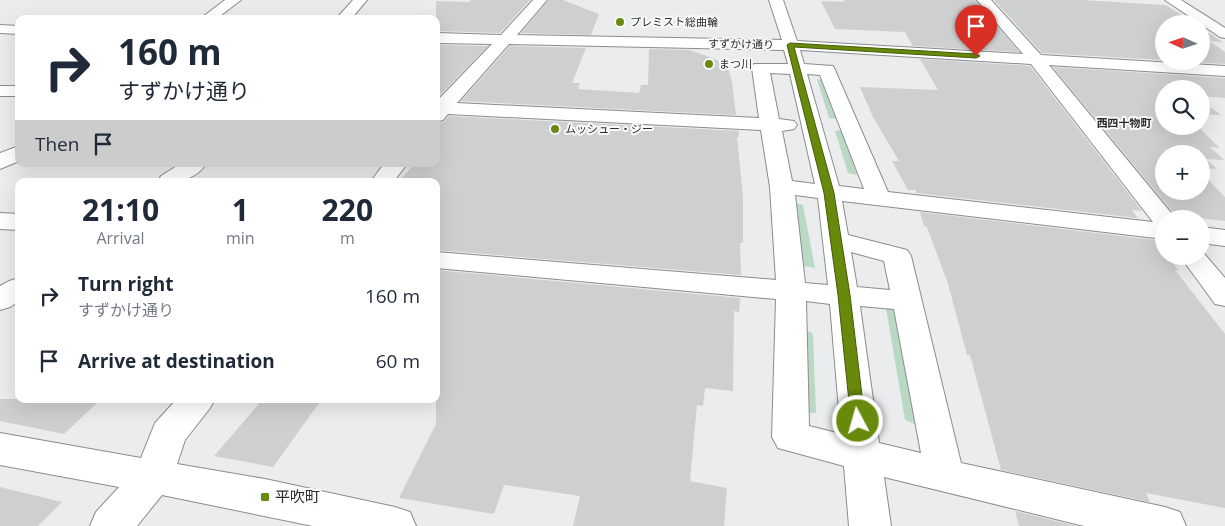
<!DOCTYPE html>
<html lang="en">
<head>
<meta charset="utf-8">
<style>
	:root { --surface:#fff; --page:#f6f6f7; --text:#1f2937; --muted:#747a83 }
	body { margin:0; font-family:"Open Sans","Noto Sans JP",sans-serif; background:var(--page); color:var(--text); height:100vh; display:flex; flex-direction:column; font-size:19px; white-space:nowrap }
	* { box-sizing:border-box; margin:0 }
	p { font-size:16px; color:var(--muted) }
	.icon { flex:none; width:28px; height:28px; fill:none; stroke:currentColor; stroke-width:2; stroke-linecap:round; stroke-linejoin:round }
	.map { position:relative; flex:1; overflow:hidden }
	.sheet { position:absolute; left:15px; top:178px; width:425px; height:225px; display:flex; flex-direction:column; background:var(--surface); border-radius:10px; box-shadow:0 5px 20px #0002 }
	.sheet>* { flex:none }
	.guide { position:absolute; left:15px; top:15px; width:425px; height:152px; border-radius:10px; box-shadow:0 5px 20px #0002; background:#fff; color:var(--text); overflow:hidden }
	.needle { width:32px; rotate:273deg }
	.fabs { position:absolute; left:1155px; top:15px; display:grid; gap:10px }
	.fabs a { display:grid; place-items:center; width:55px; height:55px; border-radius:50%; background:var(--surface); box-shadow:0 5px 20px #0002; font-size:25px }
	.pin { position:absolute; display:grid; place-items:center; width:42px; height:42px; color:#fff; margin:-51px -21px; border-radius:50% 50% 50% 0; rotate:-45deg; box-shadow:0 0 5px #0007 }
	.pin .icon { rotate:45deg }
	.me { position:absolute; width:55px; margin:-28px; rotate:354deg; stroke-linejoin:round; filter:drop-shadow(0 0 4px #0008) }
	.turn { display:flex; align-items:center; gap:18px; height:105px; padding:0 20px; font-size:22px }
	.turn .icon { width:65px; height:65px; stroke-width:2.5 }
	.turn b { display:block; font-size:35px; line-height:42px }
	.then { display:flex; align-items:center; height:48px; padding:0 20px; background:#0003; gap:10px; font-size:19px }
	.eta { display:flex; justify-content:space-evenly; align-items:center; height:85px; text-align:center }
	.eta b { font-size:30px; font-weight:700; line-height:35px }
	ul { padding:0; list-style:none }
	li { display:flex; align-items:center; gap:15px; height:65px; padding:0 20px }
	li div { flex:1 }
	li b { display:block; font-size:19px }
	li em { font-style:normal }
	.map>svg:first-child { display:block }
	.green { fill:#bad9c5 }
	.building { fill:#cecfd1 }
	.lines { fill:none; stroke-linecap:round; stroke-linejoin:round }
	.minor-casing { stroke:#8a8c8d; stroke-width:2 }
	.minor { fill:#fff; fill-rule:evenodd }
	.route { fill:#688a0c; stroke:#445a08 }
	.poi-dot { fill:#688a0c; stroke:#f8f9fb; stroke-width:2 }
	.labels { text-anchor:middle; stroke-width:4; stroke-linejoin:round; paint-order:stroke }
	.far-poi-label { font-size:11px; fill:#2b2c2d; stroke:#f8f9fb; text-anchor:start }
	.far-street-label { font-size:11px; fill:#2b2c2d; stroke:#f8f9fb }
	.far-neighbourhood-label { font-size:11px; font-weight:bold; fill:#2b2c2d; stroke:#f8f9fb }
	.near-poi-label { font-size:15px; fill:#2b2c2d; stroke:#f8f9fb; text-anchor:start }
</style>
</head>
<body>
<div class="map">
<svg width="1225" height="526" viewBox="0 0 1225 526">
	<rect width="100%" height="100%" fill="#eaecee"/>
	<path class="green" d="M817,79L824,80L837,119L829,118Z
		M841,130L843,131L857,175L848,173L835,131Z
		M795,203L803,205L815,268L804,266L793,204Z
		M896,307L917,425L905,420L886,308Z
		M802,331L811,332L813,335L816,413H804Z"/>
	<path class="building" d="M470,0H530L500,33L436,31V1L470,2Z
		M549,0H563L599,14L591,35L521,33Z
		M844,0H975L1019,52L913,46L905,32L835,29L821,1L845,2Z
		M994,0H1081L1166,5L1195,24H1164V60L1042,53Z
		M1201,28L1223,42L1209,41L1225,52V64L1177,61H1201Z
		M436,45L488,46L436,99Z
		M510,46L586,48L572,83H580L578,89L639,93L641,85H648L649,49L691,50L727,64L732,82L736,115L461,101Z
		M920,59L1030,66L1142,211L1132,210L1138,218L916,193V190H908L892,161H899L873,117L860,87L938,90Z
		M1053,67L1225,78V98L1201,96V89H1164V126H1197L1220,148L1210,147L1224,160L1206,159L1217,169L1201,168V154H1164V191H1201V172L1225,197V221L1175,215Z
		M1201,100L1221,115L1201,114Z
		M449,116L739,131V137H737L743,197V243H740L741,275L436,250V181L402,178L414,164H436V124L444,122Z
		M920,212L1155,240L1164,251V256H1168L1179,271L1175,270L1225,334V508L1146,493L1150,502L1001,470L970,355H967L948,284L927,227L924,226Z
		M436,270L740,298L739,312L734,311L733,391L705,388L703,406L697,405L690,481L727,488L724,526H573L580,496L504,485L494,514L399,498L436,424Z
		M0,399H101L64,434L0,421Z
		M263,399H322L273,467L214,456Z
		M0,487L62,502L38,526H0Z
		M1015,511L1076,526H1019Z"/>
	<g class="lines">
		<g class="minor-casing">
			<path id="minor" d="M225,0H241L216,19H200Z
				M353,0H367L351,19H336Z
				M533,0H547L517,35L782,40L769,0H783L797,41L1023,54L977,0H991L1041,55L1225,66V76L1049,65L1176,219H1164V239L842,201L848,235L907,250L911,256L961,463L1165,507L1180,512L1186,526H1084L884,477L891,526H849L844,466L778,448L772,437L776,299L436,268V252L776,280L770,187L761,130L448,114L443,120L436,122V102L492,44L436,43V33L501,35ZM509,44L784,50L788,64H754L752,68L759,118L457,103ZM800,50L1031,64L1153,222L888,192L835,70L833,66L804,64ZM770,73L790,74L815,184L792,181L782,131L794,129L797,125L794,121L779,119ZM807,74L820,75L864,189L839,186ZM795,195L818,198L828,285L805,283ZM851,252L884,261L890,290L857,287ZM806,301L830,304L841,434L809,426ZM860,306L894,309L921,453L879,443Z
				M1165,0H1181L1225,28V38L1220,37Z
				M0,25L19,26V34L0,33Z
				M0,86H19V96H0Z
				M19,146V161L0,169V153Z
				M180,164H206C194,182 177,181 158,181L161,176Z
				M384,164H407L394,181H371Z
				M0,213L19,214V230L0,229Z
				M1201,227L1225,230V246L1201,243Z
				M1201,250L1225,278V306L1215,304L1180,256H1201Z
				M19,278V301L10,307L0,310V286L9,281Z
				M177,399H215L210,408L185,440L177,464L265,479L395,507L410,512L416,526H313L162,495L137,526H90L96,512L119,487L0,465V433L141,458L155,423Z"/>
		</g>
		<use href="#minor" class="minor"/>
	</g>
	<path class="route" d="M790,43L976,54L980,56L976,58L794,47L834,193L850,295L865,421L863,425L858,427L853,425L851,421L838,295L824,193L787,45Z"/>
	<g class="poi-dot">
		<circle cx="620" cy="22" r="5"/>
		<circle cx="709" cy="64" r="5"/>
		<circle cx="555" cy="129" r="5"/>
		<rect x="260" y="492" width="10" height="10" rx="2.5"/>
	</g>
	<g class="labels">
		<g class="far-poi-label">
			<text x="630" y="26">プレミスト総曲輪</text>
			<text x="719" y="68">まつ川</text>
			<text x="565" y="133">ムッシュー・ジー</text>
		</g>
		<g class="far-street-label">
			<text transform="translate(741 44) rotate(1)" y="4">すずかけ通り</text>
		</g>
		<g class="far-neighbourhood-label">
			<text x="1124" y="127">西四十物町</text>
		</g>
		<g class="near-poi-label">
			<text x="275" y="502">平吹町</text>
		</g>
	</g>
</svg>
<div class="fabs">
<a><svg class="needle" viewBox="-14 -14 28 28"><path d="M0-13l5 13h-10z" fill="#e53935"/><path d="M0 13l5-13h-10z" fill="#747a83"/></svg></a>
<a><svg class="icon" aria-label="search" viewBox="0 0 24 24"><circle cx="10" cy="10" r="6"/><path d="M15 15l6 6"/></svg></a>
<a>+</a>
<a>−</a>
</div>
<div class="pin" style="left:976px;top:56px;background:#d93025"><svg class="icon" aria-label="arrive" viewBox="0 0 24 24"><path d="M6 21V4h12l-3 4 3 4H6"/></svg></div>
<svg class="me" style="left:858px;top:421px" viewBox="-20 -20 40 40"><circle r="17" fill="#688a0c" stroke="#fff" stroke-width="3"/><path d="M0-11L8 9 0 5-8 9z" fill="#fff"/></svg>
<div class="guide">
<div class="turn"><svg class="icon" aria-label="right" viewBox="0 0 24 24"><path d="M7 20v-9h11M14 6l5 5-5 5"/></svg><div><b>160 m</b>すずかけ通り</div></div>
<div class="then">Then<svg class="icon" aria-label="arrive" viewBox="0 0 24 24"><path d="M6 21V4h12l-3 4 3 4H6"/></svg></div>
</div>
<section class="sheet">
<div class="eta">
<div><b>21:10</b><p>Arrival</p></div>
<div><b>1</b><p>min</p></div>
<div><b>220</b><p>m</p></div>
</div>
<ul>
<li><svg class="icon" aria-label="right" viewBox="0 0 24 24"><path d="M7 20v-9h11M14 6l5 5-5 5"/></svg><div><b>Turn right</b><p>すずかけ通り</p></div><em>160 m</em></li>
<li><svg class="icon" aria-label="arrive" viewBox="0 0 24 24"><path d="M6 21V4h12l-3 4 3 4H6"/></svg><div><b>Arrive at destination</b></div><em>60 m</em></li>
</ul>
</section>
</div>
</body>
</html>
